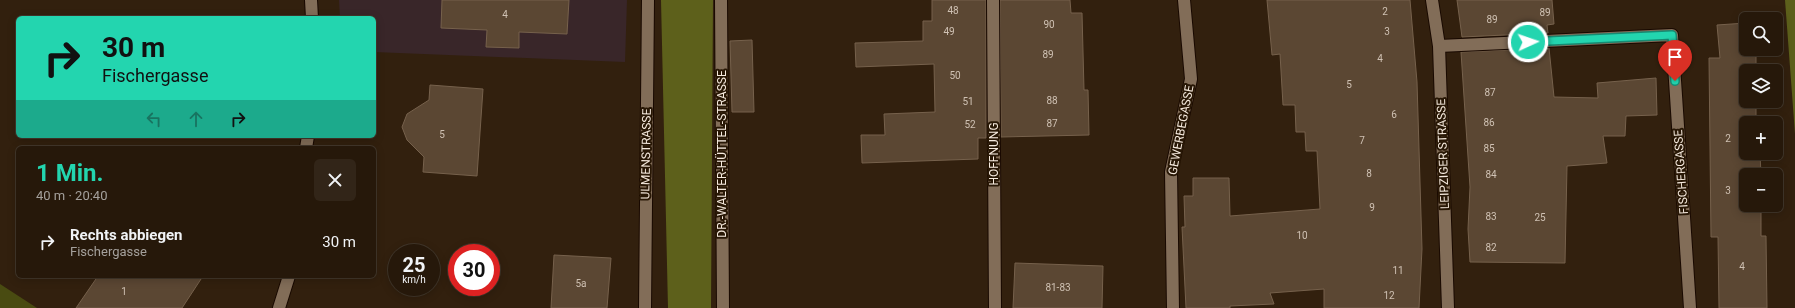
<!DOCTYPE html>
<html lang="de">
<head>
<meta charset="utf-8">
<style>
	:root { --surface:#26180a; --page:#322518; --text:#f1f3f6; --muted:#a4a09c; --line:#42372b; --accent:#23d5af }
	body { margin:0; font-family:Roboto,sans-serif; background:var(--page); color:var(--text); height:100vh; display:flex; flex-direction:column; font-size:15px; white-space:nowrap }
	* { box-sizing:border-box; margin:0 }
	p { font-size:13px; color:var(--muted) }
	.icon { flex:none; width:22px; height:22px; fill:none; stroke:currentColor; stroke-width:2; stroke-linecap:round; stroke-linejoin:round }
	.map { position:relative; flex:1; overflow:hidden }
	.panel { position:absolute; left:16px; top:146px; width:360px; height:132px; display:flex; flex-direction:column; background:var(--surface); border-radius:6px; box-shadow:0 2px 10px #0003,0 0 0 1px var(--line) }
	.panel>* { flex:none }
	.banner { position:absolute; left:16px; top:16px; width:360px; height:122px; border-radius:6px; box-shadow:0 2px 10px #0003,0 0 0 1px var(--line); background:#23d5af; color:#111; overflow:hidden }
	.controls { position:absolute; left:1739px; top:12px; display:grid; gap:8px }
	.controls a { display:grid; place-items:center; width:44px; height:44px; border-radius:6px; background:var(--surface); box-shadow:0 2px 10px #0003,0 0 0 1px var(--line); font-size:20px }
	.speed { position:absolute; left:388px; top:244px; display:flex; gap:8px; font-size:20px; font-weight:700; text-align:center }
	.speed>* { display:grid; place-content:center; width:52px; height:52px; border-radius:50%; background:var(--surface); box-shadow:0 2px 10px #0003,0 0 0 1px var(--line); line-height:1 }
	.speed small { font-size:10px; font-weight:400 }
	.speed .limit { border:6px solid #d22; background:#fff; color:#111 }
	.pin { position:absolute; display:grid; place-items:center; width:34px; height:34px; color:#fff; margin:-41px -17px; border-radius:50% 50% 50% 0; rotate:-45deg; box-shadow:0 0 4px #0007 }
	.pin .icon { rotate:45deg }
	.me { position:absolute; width:44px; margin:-22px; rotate:87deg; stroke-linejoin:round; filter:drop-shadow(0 0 3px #0008) }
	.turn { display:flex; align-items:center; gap:14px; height:84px; padding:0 20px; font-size:18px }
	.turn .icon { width:52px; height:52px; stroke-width:2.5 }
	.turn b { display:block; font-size:28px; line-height:34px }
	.lanes { display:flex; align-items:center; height:38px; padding:0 20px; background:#0003; justify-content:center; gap:20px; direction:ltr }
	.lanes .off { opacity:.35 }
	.round { display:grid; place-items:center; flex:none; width:42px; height:42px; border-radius:6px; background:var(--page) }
	.headline { display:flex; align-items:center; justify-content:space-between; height:68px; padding:0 20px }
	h1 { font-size:24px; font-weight:700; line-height:30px; color:var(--accent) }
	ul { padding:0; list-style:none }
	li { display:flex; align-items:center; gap:12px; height:56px; padding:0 20px }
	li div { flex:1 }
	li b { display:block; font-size:15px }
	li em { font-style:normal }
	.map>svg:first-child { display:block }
	.education { fill:#392629 }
	.green { fill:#494b11 }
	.forest { fill:#5d601b }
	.building { fill:#5b4733; stroke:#76614c }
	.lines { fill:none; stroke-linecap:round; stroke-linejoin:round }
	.street-casing { stroke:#190900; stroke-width:14 }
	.street { stroke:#826d58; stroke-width:12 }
	.route-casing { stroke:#178a72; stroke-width:10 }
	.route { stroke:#23d5af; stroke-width:7 }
	.labels { text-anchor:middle; stroke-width:4; stroke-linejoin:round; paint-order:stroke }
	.number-label { font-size:10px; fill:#cfc1b3 }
	.street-label { font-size:12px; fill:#f6eade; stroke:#281705 }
</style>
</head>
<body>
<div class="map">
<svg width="1795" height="308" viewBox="0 0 1795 308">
	<rect width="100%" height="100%" fill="#32200e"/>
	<path class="education" d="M339,0H627L625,62L374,52V18H340Z"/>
	<path class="green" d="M0,284L37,308H0Z"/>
	<path class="forest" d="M661,0H713L711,308H668Z
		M1785,0H1795V134Z"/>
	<path class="building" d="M442,0H569L567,34L519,32V48L486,47L487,30L441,28Z
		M932,0H986V138H978V159L862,163L861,135H885L884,114L935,112L934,64L856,67L855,43L923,41V21H932Z
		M1000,0H1070L1071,13H1082L1084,90H1088L1089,135L1001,137Z
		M1267,0H1410L1417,82L1422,249L1419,308H1324V289L1270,293L1274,304L1230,306V308H1186L1182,227H1185L1184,196H1193V178H1229L1230,216L1320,209L1317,151H1306L1305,132H1296L1295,105H1283L1280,54L1272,55Z
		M1457,0H1552L1554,24L1547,25L1548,33L1462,37Z
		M1746,23V49H1756V71H1746V101H1756V123H1746V153H1760L1761,175H1746V205H1761V236H1766L1767,308H1719L1718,237H1711L1709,58H1720L1717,25Z
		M752,40L754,112H732L730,41Z
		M1549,48L1554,97L1598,98L1597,83L1656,78L1657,115L1626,116L1625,136H1603L1607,163L1567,166L1565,263L1470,262L1468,229L1470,187L1461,52Z
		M430,85L483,89L477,176L423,172L424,157L407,140L402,127L407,114L429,100Z
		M554,255L611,258L607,308H551Z
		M1015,263L1103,266L1102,308H1013Z
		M98,276H203L182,308H76Z"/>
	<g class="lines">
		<g class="street-casing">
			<path id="street" d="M311,0L312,18
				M721,0L723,308
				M993,0L995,308
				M1432,0L1439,46L1448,308
				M1439,46L1672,35L1690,308
				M306,148L308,136
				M279,308L289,276
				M645,308L648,0
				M1173,308L1171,172L1191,79L1184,0"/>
		</g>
		<use href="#street" class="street"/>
	</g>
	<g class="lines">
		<g class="route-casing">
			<path id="route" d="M1528,42L1672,35L1675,81"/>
		</g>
		<use href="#route" class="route"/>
	</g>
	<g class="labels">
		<g class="number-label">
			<text x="953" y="14">48</text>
			<text x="1385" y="15">2</text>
			<text x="1545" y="16">89</text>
			<text x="505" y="18">4</text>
			<text x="1492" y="23">89</text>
			<text x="1049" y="28">90</text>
			<text x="949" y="35">49</text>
			<text x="1387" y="35">3</text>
			<text x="1048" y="58">89</text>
			<text x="1380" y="62">4</text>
			<text x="955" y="79">50</text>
			<text x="1349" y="88">5</text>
			<text x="1490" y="96">87</text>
			<text x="1052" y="104">88</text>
			<text x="968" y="105">51</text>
			<text x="1394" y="118">6</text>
			<text x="1489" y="126">86</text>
			<text x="1052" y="127">87</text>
			<text x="970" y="128">52</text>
			<text x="442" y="138">5</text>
			<text x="1728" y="142">2</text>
			<text x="1362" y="144">7</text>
			<text x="1489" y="152">85</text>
			<text x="1369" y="177">8</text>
			<text x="1491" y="178">84</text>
			<text x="1728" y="194">3</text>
			<text x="1372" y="211">9</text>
			<text x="1491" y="220">83</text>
			<text x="1540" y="221">25</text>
			<text x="1302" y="239">10</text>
			<text x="1491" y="251">82</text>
			<text x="1742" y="270">4</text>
			<text x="1398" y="274">11</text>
			<text x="581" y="287">5a</text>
			<text x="1058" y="291">81-83</text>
			<text x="124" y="295">1</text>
			<text x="1389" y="299">12</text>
		</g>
		<g class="street-label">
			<text transform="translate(1181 130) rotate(-79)" y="4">GEWERBEGASSE</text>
			<text transform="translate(646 154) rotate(-89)" y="4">ULMENSTRASSE</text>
			<text transform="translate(722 154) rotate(-90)" y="4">DR.-WALTER-HÜTTEL-STRASSE</text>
			<text transform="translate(994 154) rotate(-90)" y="4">HOFFNUNG</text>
			<text transform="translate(1443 154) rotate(-92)" y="4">LEIPZIGER STRASSE</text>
			<text transform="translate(1681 172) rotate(-94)" y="4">FISCHERGASSE</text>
		</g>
	</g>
</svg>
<div class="controls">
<a><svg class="icon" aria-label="search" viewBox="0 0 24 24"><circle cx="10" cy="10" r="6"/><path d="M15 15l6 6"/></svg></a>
<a><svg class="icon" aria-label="layers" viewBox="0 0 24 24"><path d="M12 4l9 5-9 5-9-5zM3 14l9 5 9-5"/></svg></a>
<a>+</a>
<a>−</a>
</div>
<div class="speed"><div>25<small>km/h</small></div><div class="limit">30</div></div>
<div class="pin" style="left:1675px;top:81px;background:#d93025"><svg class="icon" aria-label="arrive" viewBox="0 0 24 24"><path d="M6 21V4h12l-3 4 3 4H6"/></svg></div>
<svg class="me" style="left:1528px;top:42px" viewBox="-20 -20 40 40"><circle r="17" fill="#23d5af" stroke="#fff" stroke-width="3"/><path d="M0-11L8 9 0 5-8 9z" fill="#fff"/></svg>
<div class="banner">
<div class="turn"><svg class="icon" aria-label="right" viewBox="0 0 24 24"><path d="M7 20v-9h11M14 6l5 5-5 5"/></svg><div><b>30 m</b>Fischergasse</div></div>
<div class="lanes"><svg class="icon off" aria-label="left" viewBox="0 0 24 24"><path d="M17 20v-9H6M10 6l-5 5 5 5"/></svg><svg class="icon off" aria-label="ahead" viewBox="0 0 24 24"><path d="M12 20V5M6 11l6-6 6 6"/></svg><svg class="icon" aria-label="right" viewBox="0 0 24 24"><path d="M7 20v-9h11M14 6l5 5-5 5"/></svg></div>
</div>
<section class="panel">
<div class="headline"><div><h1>1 Min.</h1><p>40 m · 20:40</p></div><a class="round"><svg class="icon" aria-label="close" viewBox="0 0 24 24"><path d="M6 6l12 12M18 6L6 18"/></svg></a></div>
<ul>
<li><svg class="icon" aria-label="right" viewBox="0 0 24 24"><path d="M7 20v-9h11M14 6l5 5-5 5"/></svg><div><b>Rechts abbiegen</b><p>Fischergasse</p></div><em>30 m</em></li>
</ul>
</section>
</div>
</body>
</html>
